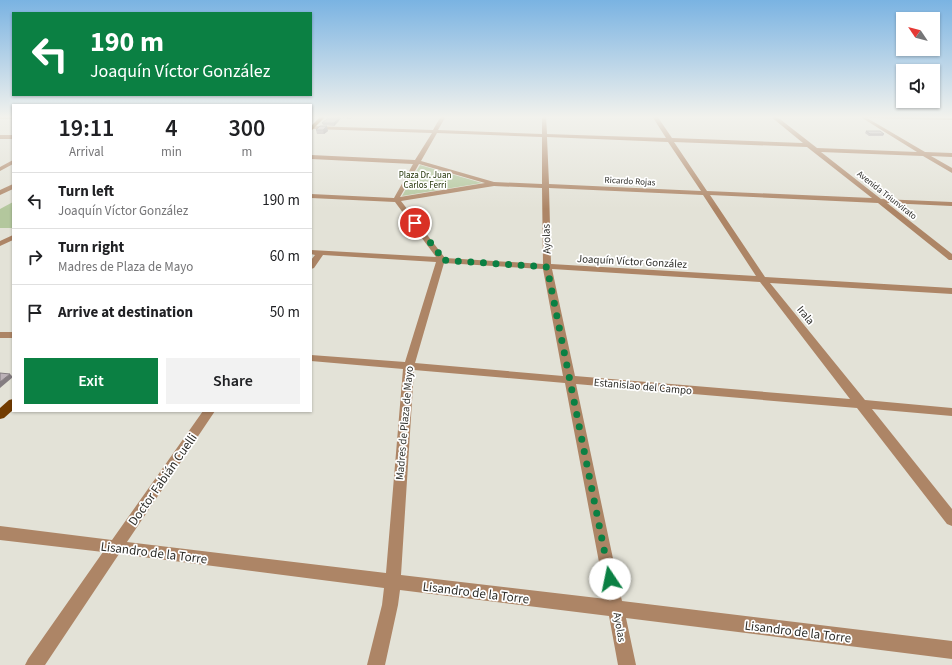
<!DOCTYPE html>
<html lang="en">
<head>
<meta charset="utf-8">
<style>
	:root { --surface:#fff; --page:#f2f2f2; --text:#202124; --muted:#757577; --line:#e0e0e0; --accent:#0b8043 }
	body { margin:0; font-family:"Source Sans 3",sans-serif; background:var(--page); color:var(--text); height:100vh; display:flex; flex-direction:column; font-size:15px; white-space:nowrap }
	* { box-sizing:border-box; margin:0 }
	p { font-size:13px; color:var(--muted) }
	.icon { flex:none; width:22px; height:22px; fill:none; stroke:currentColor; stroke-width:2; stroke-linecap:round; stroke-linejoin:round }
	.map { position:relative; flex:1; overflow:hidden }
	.side { position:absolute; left:12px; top:104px; width:300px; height:308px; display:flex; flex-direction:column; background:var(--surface); border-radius:0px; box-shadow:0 1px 3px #0004 }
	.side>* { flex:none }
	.guide { position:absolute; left:12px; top:12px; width:300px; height:84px; border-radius:0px; box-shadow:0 1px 3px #0004; background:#0b8043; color:#fff; overflow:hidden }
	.needle { width:26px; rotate:305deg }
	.buttons { position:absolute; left:896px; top:12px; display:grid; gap:8px }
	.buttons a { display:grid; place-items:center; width:44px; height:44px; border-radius:0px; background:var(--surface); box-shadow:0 1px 3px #0004; font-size:20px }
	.pin { position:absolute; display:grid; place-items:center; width:34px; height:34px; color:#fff; margin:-17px; border:2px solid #fff; border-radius:50%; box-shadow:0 1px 4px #0007 }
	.me { position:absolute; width:44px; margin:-22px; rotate:349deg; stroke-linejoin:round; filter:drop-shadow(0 0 3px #0008) }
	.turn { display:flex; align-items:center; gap:14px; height:84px; padding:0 12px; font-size:18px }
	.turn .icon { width:52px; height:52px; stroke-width:2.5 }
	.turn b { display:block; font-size:28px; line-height:34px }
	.eta { display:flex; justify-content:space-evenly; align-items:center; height:68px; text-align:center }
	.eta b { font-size:24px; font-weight:600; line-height:28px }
	.action { display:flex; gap:8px; margin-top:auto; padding:8px 12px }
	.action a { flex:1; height:46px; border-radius:0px; background:var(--accent); color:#fff; font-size:16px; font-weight:600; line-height:46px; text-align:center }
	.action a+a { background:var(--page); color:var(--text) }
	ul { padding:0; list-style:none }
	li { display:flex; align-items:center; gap:12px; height:56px; padding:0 12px; border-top:1px solid var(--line) }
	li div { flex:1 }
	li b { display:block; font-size:15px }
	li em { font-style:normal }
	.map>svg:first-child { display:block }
	.green { fill:#b3c79d }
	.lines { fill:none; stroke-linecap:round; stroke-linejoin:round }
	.minor { fill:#ad8566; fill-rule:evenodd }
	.major { fill:#723b00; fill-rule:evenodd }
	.wall { fill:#a2999e }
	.shaded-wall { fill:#847d81 }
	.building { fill:#bcb2b8; stroke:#847d81 }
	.route { stroke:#0b8043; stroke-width:7; stroke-dasharray:0 12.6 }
	.labels { text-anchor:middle; stroke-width:3.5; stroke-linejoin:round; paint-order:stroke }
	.far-park-label { font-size:9px; fill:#223306; stroke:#fff }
	.far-street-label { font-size:9px; fill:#2e2e2a; stroke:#fff }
	.street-label { font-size:11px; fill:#2e2e2a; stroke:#fff }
	.near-street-label { font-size:13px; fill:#2e2e2a; stroke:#fff }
</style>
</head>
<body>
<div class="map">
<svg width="952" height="665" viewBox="0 0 952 665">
	<rect width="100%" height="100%" fill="#e3e2d7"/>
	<path class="green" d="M420,165L482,183L402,196Z
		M13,202V228H0V209Z"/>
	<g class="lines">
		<path class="minor" d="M441,116H446L438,130L542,134V116H546L547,134L666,138L652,116H657L672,138L803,143L770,116H776L817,148L917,152L859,116L952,118V120L867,118L925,152L952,153V157L931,156L952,168V173L923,156L821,152L881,199L952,202V206L887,203L952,254V260H949L878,203L710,195L765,277L952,288V294L770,283L865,400L952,408V416L872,409L952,509V526L947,524L857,408L576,384L622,601L952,641V659L626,618L636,665H618L609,616L400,590L398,605L385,665H367L382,605L384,588L119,554L45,665H25L28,659L103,552L0,540V526L112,540L203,411H215L127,542L386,573L403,369L311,361V355L405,362L436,262L323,255L314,268L311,269V260L315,255L311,254V250L436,257L395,202L311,198V194L394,198L413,164L311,159V155L415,160L432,133L313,129L311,126L433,130ZM437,133L542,137V184L494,182L421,161ZM547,137L668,142L701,191L549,184ZM674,142L807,147L872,198L707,191ZM419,164L485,183L400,197ZM494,186L542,188L543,264L445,258L401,201ZM549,188L703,195L756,276L551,264ZM444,263L543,269L563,376L415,363ZM552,269L760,282L850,399L575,376ZM414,370L565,383L606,599L401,575Z
			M0,117H13V119H0Z
			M0,135H13V139H0Z
			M13,160V164L0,171V167Z
			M13,184V189L0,195V190Z
			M13,235V240L0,246V241Z
			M0,332H13V338H0Z"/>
		<path class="major" d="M321,116H326L311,131V126Z
			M13,399V410L4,418L0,419V408L9,400Z"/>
	</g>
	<path class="wall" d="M327,116H353L351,119L341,118L334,126L323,125L322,123L327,119L326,117Z
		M320,126L328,131L324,134H317L316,130Z
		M866,131L884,134L883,136H869L865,133Z"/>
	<path class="shaded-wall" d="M338,116H341V118L338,122L337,117Z
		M338,119V122L334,126V123Z
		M327,126L328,131L324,134L323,130Z
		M10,374L13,377L0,388V382Z"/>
	<path class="building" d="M327,116H338L337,117H326Z
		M327,119H338L334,123H322Z
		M320,126H327L323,130H316Z
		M866,131H880L884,134H870Z
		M0,373L10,374L0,382Z"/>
	<linearGradient id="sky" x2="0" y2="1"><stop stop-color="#7ab3e2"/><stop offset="0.56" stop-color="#f2f2ed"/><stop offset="1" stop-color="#f2f2ed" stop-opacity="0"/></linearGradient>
	<rect width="952" height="209" fill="url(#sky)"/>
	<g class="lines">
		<path class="route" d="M415,223L440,255L441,260L547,267L610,579"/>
	</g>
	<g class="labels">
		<g class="far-park-label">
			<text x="425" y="178">Plaza Dr. Juan<tspan x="425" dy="10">Carlos Ferri</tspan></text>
		</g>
		<g class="far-street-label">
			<text transform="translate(630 181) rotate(3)" y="3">Ricardo Rojas</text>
			<text transform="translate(887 195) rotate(38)" y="3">Avenida Triunvirato</text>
		</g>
		<g class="street-label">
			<text transform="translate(546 239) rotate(-92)" y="4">Ayolas</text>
			<text transform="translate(632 261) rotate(3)" y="4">Joaquín Víctor González</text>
			<text transform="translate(806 315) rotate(51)" y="4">Irala</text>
			<text transform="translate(643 386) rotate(5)" y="4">Estanislao del Campo</text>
			<text transform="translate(404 423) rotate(-85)" y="4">Madres de Plaza de Mayo</text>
			<text transform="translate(620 627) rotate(80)" y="4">Ayolas</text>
		</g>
		<g class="near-street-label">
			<text transform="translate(162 479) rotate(-55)" y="5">Doctor Fabián Cuelli</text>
			<text transform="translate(154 552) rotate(7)" y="5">Lisandro de la Torre</text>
			<text transform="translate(476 592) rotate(7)" y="5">Lisandro de la Torre</text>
			<text transform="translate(798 631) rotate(7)" y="5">Lisandro de la Torre</text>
		</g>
	</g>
</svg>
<div class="buttons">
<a><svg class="needle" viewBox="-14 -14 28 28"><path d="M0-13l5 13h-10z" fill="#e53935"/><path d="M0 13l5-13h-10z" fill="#757577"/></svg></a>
<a><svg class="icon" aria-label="sound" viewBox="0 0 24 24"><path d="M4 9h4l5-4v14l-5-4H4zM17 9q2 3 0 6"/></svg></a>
</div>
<div class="pin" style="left:415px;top:223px;background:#d93025"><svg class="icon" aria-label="arrive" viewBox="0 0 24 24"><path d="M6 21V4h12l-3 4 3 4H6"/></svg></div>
<svg class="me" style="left:610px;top:579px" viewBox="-20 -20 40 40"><circle r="19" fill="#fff"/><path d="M0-13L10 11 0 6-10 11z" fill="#0b8043"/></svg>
<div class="guide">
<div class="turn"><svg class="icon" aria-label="left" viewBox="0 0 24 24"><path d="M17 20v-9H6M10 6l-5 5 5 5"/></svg><div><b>190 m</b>Joaquín Víctor González</div></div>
</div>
<section class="side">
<div class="eta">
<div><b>19:11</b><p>Arrival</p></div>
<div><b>4</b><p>min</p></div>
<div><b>300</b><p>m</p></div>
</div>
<ul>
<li><svg class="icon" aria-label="left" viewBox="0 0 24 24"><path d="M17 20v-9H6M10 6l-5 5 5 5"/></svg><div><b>Turn left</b><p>Joaquín Víctor González</p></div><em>190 m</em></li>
<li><svg class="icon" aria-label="right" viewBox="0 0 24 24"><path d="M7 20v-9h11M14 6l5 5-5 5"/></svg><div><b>Turn right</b><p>Madres de Plaza de Mayo</p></div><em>60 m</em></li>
<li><svg class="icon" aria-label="arrive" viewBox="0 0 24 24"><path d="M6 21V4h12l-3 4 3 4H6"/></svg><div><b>Arrive at destination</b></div><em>50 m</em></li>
</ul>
<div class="action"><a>Exit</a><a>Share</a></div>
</section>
</div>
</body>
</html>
